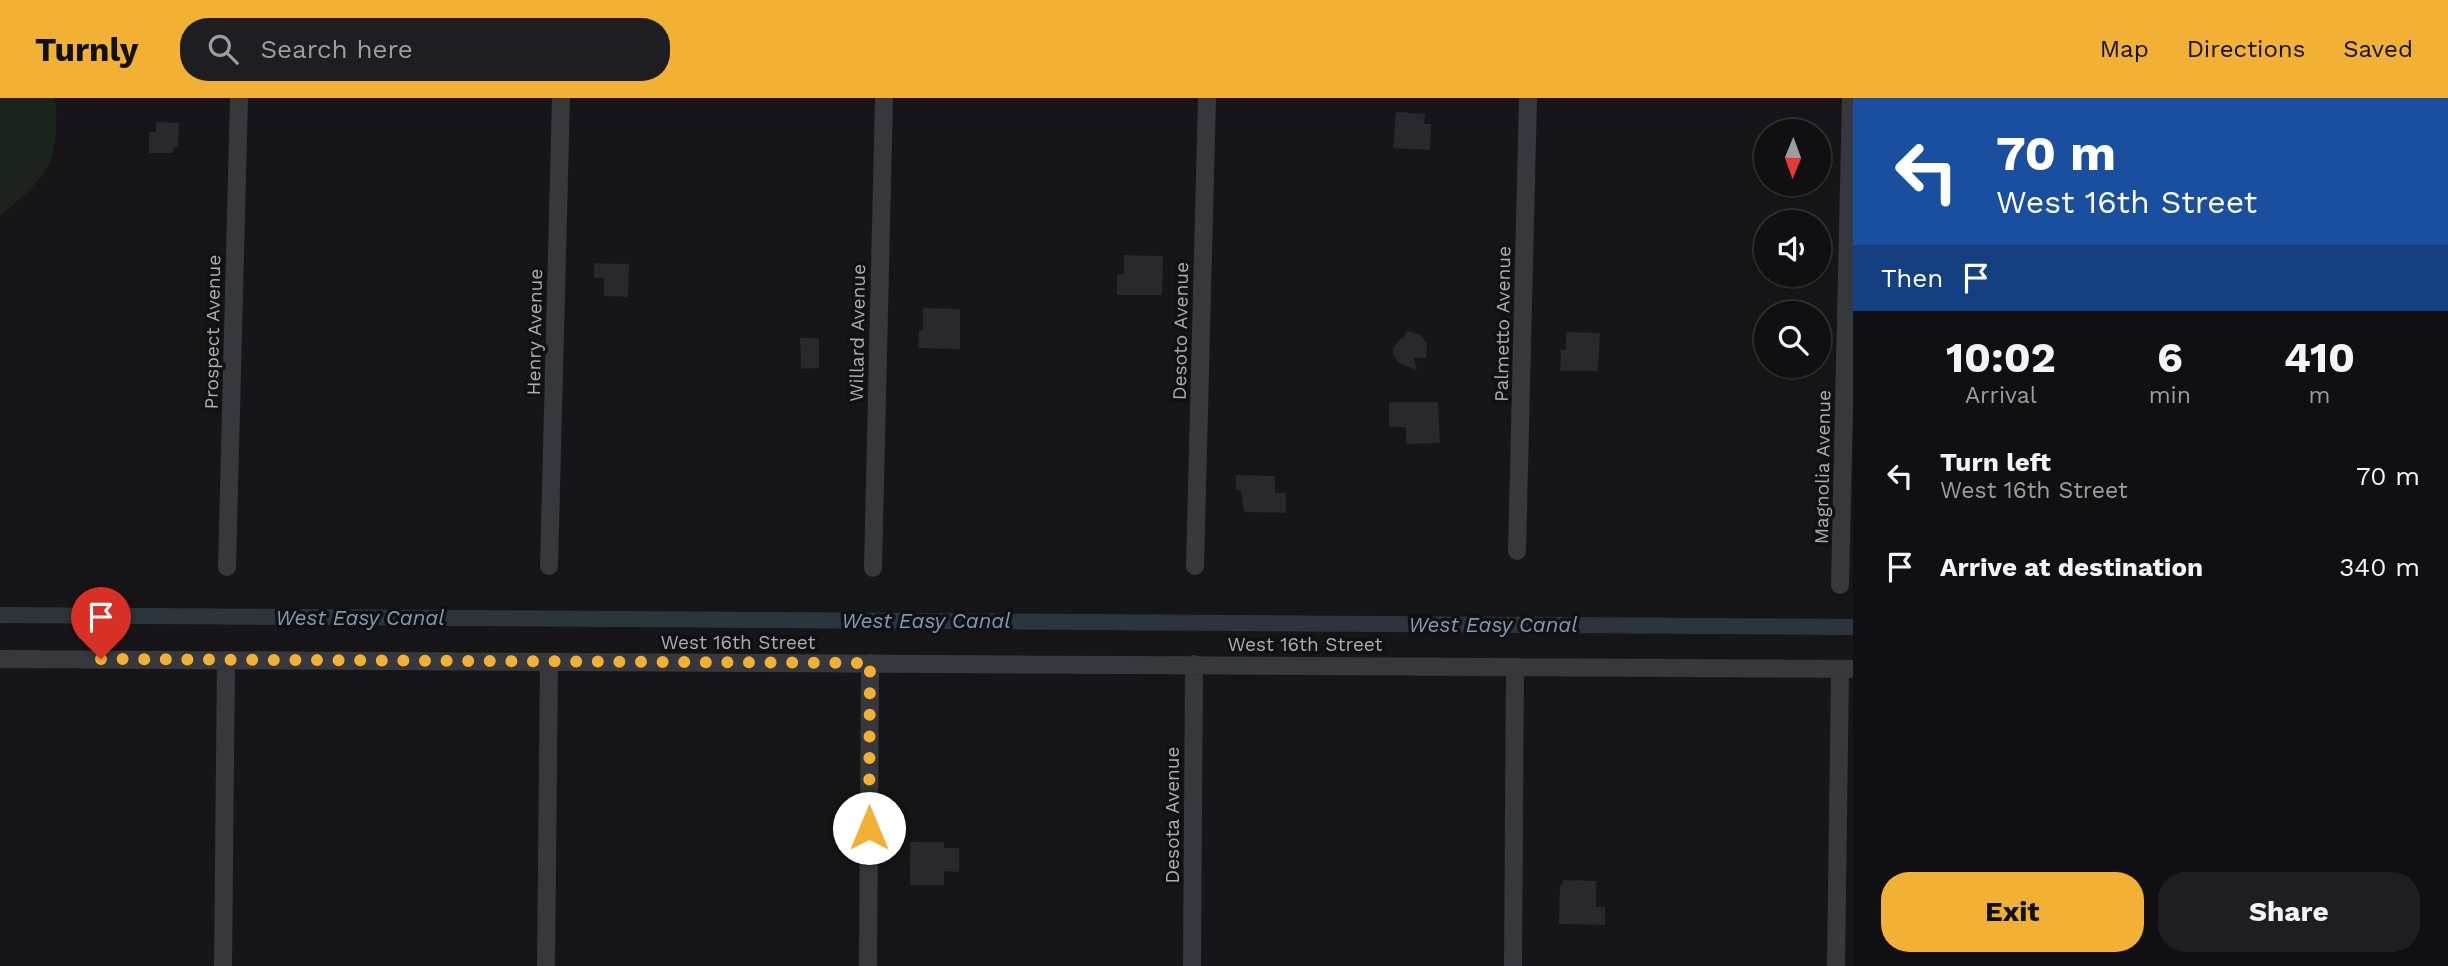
<!DOCTYPE html>
<html lang="en">
<head>
<meta charset="utf-8">
<style>
	:root { --surface:#101012; --page:#1e1e20; --text:#f1f3f6; --muted:#9c9d9f; --line:#303032; --accent:#f2b134 }
	body { margin:0; font-family:"Work Sans",sans-serif; background:var(--page); color:var(--text); height:100vh; display:flex; flex-direction:column; font-size:26px; white-space:nowrap }
	* { box-sizing:border-box; margin:0 }
	p { font-size:23px; color:var(--muted) }
	.icon { flex:none; width:38px; height:38px; fill:none; stroke:currentColor; stroke-width:2; stroke-linecap:round; stroke-linejoin:round }
	.map { position:relative; flex:1; overflow:hidden }
	.panel { display:flex; flex-direction:column; background:var(--surface); width:595px }
	.panel>* { flex:none }
	.guide { background:#1a4fa0; color:#fff; overflow:hidden }
	.needle { width:46px; rotate:181deg }
	.fabs { position:absolute; left:1754px; top:21px; display:grid; gap:14px }
	.fabs a { display:grid; place-items:center; width:77px; height:77px; border-radius:50%; background:var(--surface); box-shadow:0 2px 5px #0004,0 0 0 2px var(--line); font-size:35px }
	.pin { position:absolute; display:grid; place-items:center; width:60px; height:60px; color:#fff; margin:-72px -30px; border-radius:50% 50% 50% 0; rotate:-45deg; box-shadow:0 0 7px #0007 }
	.pin .icon { rotate:45deg }
	.me { position:absolute; width:77px; margin:-38px; rotate:0deg; stroke-linejoin:round; filter:drop-shadow(0 0 5px #0008) }
	.turn { display:flex; align-items:center; gap:24px; height:147px; padding:0 28px; font-size:32px }
	.turn .icon { width:91px; height:91px; stroke-width:2.5 }
	.turn b { display:block; font-size:49px; line-height:60px }
	.then { display:flex; align-items:center; height:66px; padding:0 28px; background:#0003; gap:14px; font-size:26px }
	.eta { display:flex; justify-content:space-evenly; align-items:center; height:119px; text-align:center }
	.eta b { font-size:42px; font-weight:700; line-height:49px }
	.action { display:flex; gap:14px; margin-top:auto; padding:14px 28px }
	.action a { flex:1; height:80px; border-radius:28px; background:var(--accent); color:#111; font-size:28px; font-weight:700; line-height:80px; text-align:center }
	.action a+a { background:var(--page); color:var(--text) }
	ul { padding:0; list-style:none }
	li { display:flex; align-items:center; gap:21px; height:91px; padding:0 28px }
	li div { flex:1 }
	li b { display:block; font-size:26px }
	li em { font-style:normal }
	header { display:flex; align-items:center; gap:42px; box-sizing:border-box; height:98px; padding:0 35px; background:var(--accent); color:#111 }
	header strong { font-size:33px }
	nav { display:flex; gap:38px; margin-inline-start:auto; font-size:24px }
	.search { width:490px; height:63px; background:var(--page); display:flex; align-items:center; gap:18px; box-sizing:border-box; padding:0 24px; border-radius:28px; color:var(--muted); font-size:26px }
	main { display:flex; flex:1; min-height:0 }
	.map>svg:first-child { display:block }
	.green { fill:#1c231d }
	.lines { fill:none; stroke-linecap:round; stroke-linejoin:round }
	.canal { stroke:#2c353c; stroke-width:16 }
	.building { fill:#29292c }
	.minor { stroke:#37383d; stroke-width:18 }
	.route { stroke:#f2b134; stroke-width:12; stroke-dasharray:0 21.6 }
	.labels { text-anchor:middle; stroke-width:7; stroke-linejoin:round; paint-order:stroke }
	.street-label { font-size:19px; fill:#a8adb8; stroke:#111113 }
	.water-label { font-size:21px; font-style:italic; fill:#7f9bb3; stroke:#111113 }
</style>
</head>
<body>
<header>
<strong>Turnly</strong>
<div class="search"><svg class="icon" aria-label="search" viewBox="0 0 24 24"><circle cx="10" cy="10" r="6"/><path d="M15 15l6 6"/></svg>Search here</div>
<nav><a>Map</a><a>Directions</a><a>Saved</a></nav>
</header>
<main>
<div class="map">
<svg width="1853" height="868" viewBox="0 0 1853 868">
	<rect width="100%" height="100%" fill="#161618"/>
	<path class="green" d="M0,0H55C57,15 57,46 51,61C43,82 17,104 0,118Z"/>
	<g class="lines">
		<path class="canal" d="M0,517L1853,529"/>
	</g>
	<path class="building" d="M1396,14L1425,16L1424,26H1431L1430,52L1393,50Z
		M156,24L179,25L178,49H174L173,55H149V34H156Z
		M1124,157L1163,158L1162,197H1117V176H1124Z
		M594,165L629,166L628,199L604,198V180H594Z
		M923,210L960,211V251L918,250L919,232H923Z
		M1406,233L1421,237L1427,246L1426,260H1414L1417,272L1399,265L1393,256V250L1400,241L1404,240Z
		M1566,234L1600,235L1598,273H1560L1561,252H1566Z
		M800,240H819V270L801,271Z
		M1389,304H1438L1440,345L1406,346V329H1389Z
		M1236,377L1275,378V395H1286V415L1244,414L1241,392H1236Z
		M910,744H944V750H959V774L944,773V787H910Z
		M1563,782L1596,783V809H1605V827L1559,826L1560,787H1562Z"/>
	<g class="lines">
		<path class="minor" d="M1517,453L1528,0
			M549,468L561,0
			M1195,468L1207,0
			M227,469L239,0
			M873,470L884,0
			M1840,487L1851,0
			M0,561L1853,571
			M223,868L226,562
			M546,868L549,564
			M868,868L870,565
			M1192,868L1194,566
			M1513,868L1515,569
			M1836,868L1840,571"/>
	</g>
	<g class="lines">
		<path class="route" d="M101,561L870,565L869,730"/>
	</g>
	<g class="labels">
		<g class="street-label">
			<text transform="translate(1502 226) rotate(-89)" y="7">Palmetto Avenue</text>
			<text transform="translate(1180 233) rotate(-89)" y="7">Desoto Avenue</text>
			<text transform="translate(212 234) rotate(-89)" y="7">Prospect Avenue</text>
			<text transform="translate(534 234) rotate(-89)" y="7">Henry Avenue</text>
			<text transform="translate(857 235) rotate(-89)" y="7">Willard Avenue</text>
			<text transform="translate(1822 369) rotate(-89)" y="7">Magnolia Avenue</text>
			<text x="738" y="551">West 16th Street</text>
			<text x="1305" y="553">West 16th Street</text>
			<text transform="translate(1172 717) rotate(-90)" y="7">Desota Avenue</text>
		</g>
		<g class="water-label">
			<text x="360" y="527">West Easy Canal</text>
			<text x="926" y="530">West Easy Canal</text>
			<text x="1493" y="534">West Easy Canal</text>
		</g>
	</g>
</svg>
<div class="fabs">
<a><svg class="needle" viewBox="-14 -14 28 28"><path d="M0-13l5 13h-10z" fill="#e53935"/><path d="M0 13l5-13h-10z" fill="#9c9d9f"/></svg></a>
<a><svg class="icon" aria-label="sound" viewBox="0 0 24 24"><path d="M4 9h4l5-4v14l-5-4H4zM17 9q2 3 0 6"/></svg></a>
<a><svg class="icon" aria-label="search" viewBox="0 0 24 24"><circle cx="10" cy="10" r="6"/><path d="M15 15l6 6"/></svg></a>
</div>
<div class="pin" style="left:101px;top:561px;background:#d93025"><svg class="icon" aria-label="arrive" viewBox="0 0 24 24"><path d="M6 21V4h12l-3 4 3 4H6"/></svg></div>
<svg class="me" style="left:869px;top:730px" viewBox="-20 -20 40 40"><circle r="19" fill="#fff"/><path d="M0-13L10 11 0 6-10 11z" fill="#f2b134"/></svg>
</div>
<section class="panel">
<div class="guide">
<div class="turn"><svg class="icon" aria-label="left" viewBox="0 0 24 24"><path d="M17 20v-9H6M10 6l-5 5 5 5"/></svg><div><b>70 m</b>West 16th Street</div></div>
<div class="then">Then<svg class="icon" aria-label="arrive" viewBox="0 0 24 24"><path d="M6 21V4h12l-3 4 3 4H6"/></svg></div>
</div>
<div class="eta">
<div><b>10:02</b><p>Arrival</p></div>
<div><b>6</b><p>min</p></div>
<div><b>410</b><p>m</p></div>
</div>
<ul>
<li><svg class="icon" aria-label="left" viewBox="0 0 24 24"><path d="M17 20v-9H6M10 6l-5 5 5 5"/></svg><div><b>Turn left</b><p>West 16th Street</p></div><em>70 m</em></li>
<li><svg class="icon" aria-label="arrive" viewBox="0 0 24 24"><path d="M6 21V4h12l-3 4 3 4H6"/></svg><div><b>Arrive at destination</b></div><em>340 m</em></li>
</ul>
<div class="action"><a>Exit</a><a>Share</a></div>
</section>
</main>
</body>
</html>
